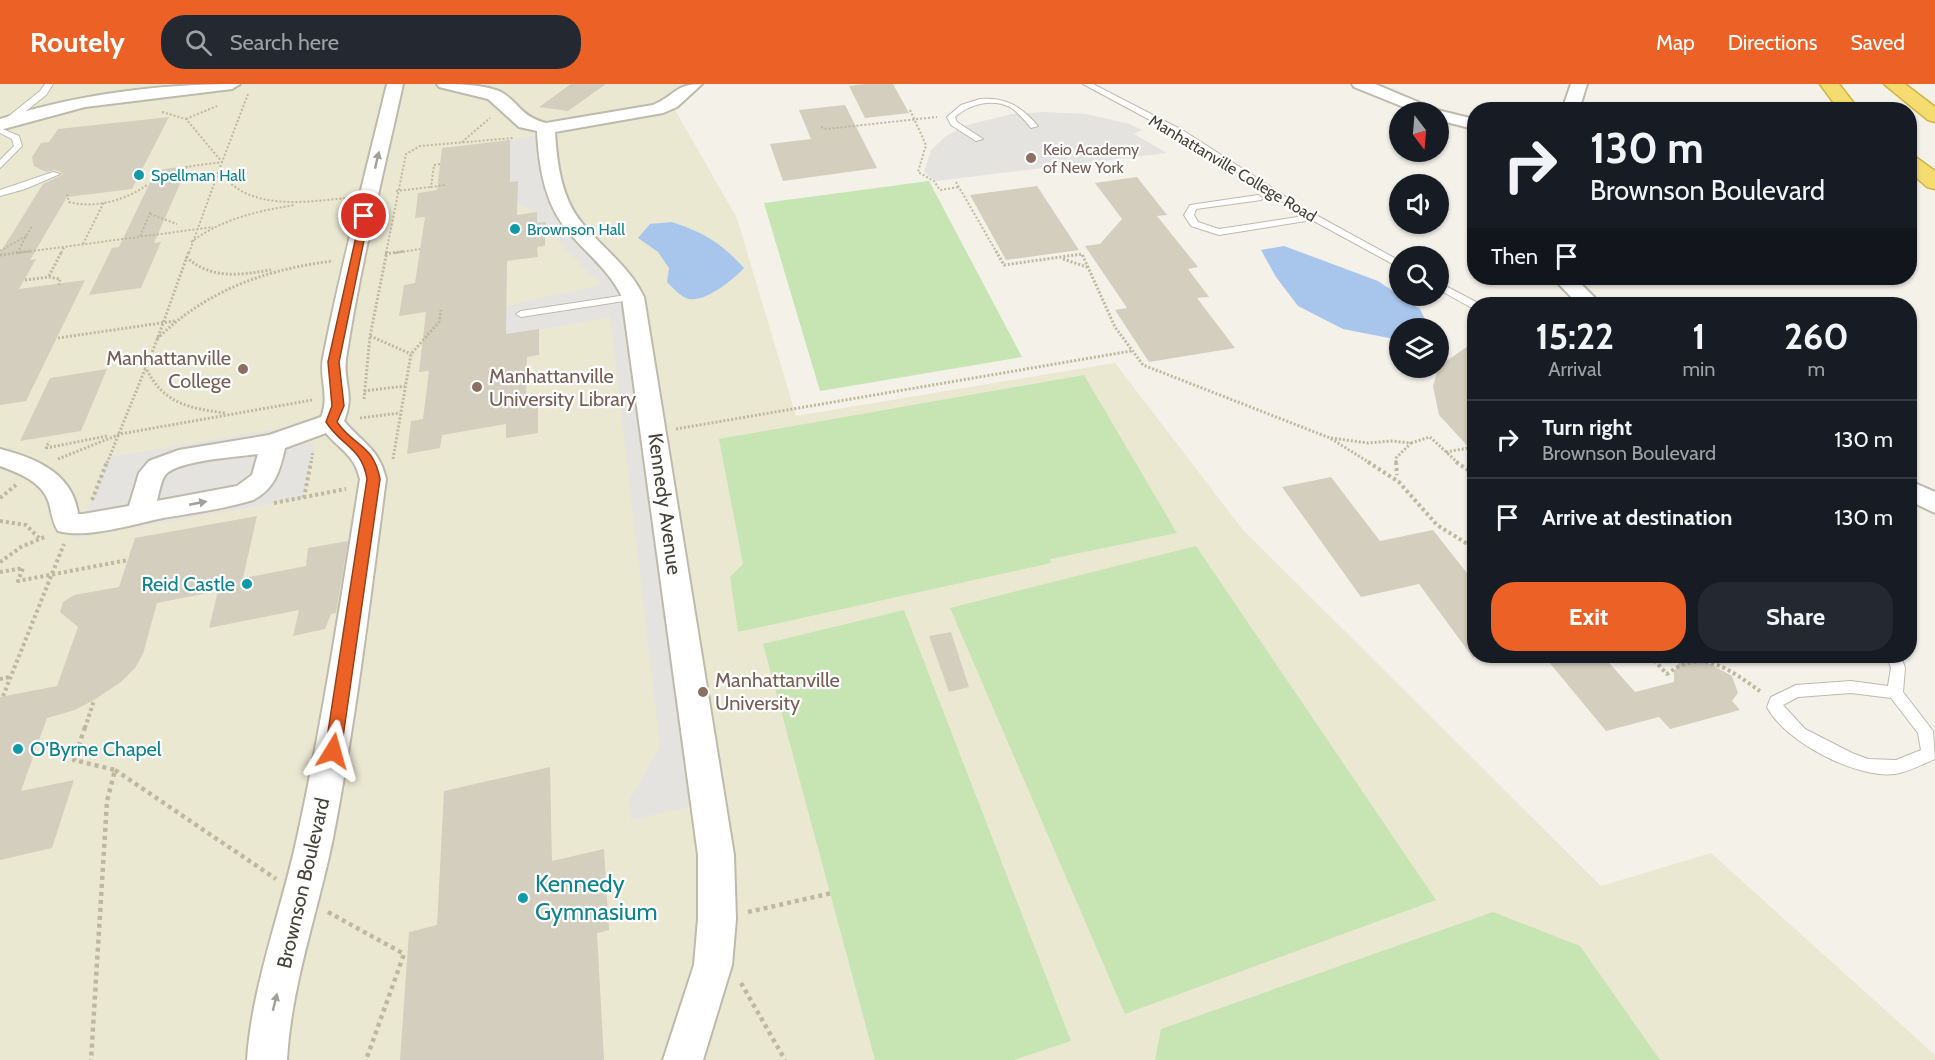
<!DOCTYPE html>
<html lang="en">
<head>
<meta charset="utf-8">
<style>
	:root { --surface:#171b24; --page:#242831; --text:#f1f3f6; --muted:#9ea1a6; --line:#363941; --accent:#ec6125 }
	body { margin:0; font-family:Cabin,sans-serif; background:var(--page); color:var(--text); height:100vh; display:flex; flex-direction:column; font-size:22px; white-space:nowrap }
	* { box-sizing:border-box; margin:0 }
	p { font-size:20px; color:var(--muted) }
	.icon { flex:none; width:33px; height:33px; fill:none; stroke:currentColor; stroke-width:2; stroke-linecap:round; stroke-linejoin:round }
	.map { position:relative; flex:1; overflow:hidden }
	.panel { position:absolute; left:1467px; top:213px; width:450px; height:366px; display:flex; flex-direction:column; background:var(--surface); border-radius:24px; box-shadow:0 2px 4px #0004 }
	.panel>* { flex:none }
	.hud { position:absolute; left:1467px; top:18px; width:450px; height:183px; border-radius:24px; box-shadow:0 2px 4px #0004; background:#171b24; color:var(--text); overflow:hidden }
	.needle { width:39px; rotate:164deg }
	.tools { position:absolute; left:1389px; top:18px; display:grid; gap:12px }
	.tools a { display:grid; place-items:center; width:60px; height:60px; border-radius:50%; background:var(--surface); box-shadow:0 2px 4px #0004; font-size:30px }
	.pin { position:absolute; display:grid; place-items:center; width:51px; height:51px; color:#fff; margin:-26px; border:3px solid #fff; border-radius:50%; box-shadow:0 2px 6px #0007 }
	.me { position:absolute; width:66px; margin:-33px; rotate:8deg; stroke-linejoin:round; filter:drop-shadow(0 0 4px #0008) }
	.turn { display:flex; align-items:center; gap:21px; height:126px; padding:0 24px; font-size:27px }
	.turn .icon { width:78px; height:78px; stroke-width:2.5 }
	.turn b { display:block; font-size:42px; line-height:51px }
	.then { display:flex; align-items:center; height:57px; padding:0 24px; background:#0003; gap:12px; font-size:22px }
	.eta { display:flex; justify-content:space-evenly; align-items:center; height:102px; text-align:center }
	.eta b { font-size:36px; font-weight:700; line-height:42px }
	.cta { display:flex; gap:12px; margin-top:auto; padding:12px 24px }
	.cta a { flex:1; height:69px; border-radius:24px; background:var(--accent); color:#fff; font-size:24px; font-weight:700; line-height:69px; text-align:center }
	.cta a+a { background:var(--page); color:var(--text) }
	ul { padding:0; list-style:none }
	li { display:flex; align-items:center; gap:18px; height:78px; padding:0 24px; border-top:2px solid var(--line) }
	li div { flex:1 }
	li b { display:block; font-size:22px }
	li em { font-style:normal }
	header { display:flex; align-items:center; gap:36px; box-sizing:border-box; height:84px; padding:0 30px; background:var(--accent); color:#fff }
	header strong { font-size:28px }
	nav { display:flex; gap:33px; margin-inline-start:auto; font-size:21px }
	.search { width:420px; height:54px; background:var(--page); display:flex; align-items:center; gap:15px; box-sizing:border-box; padding:0 21px; border-radius:24px; color:var(--muted); font-size:22px }
	.map>svg:first-child { display:block }
	.education { fill:#ebe8d2 }
	.green { fill:#c7e4b3 }
	.parking { fill:#e4e3df }
	.water { fill:#a8c6ec }
	.building { fill:#d4cebe }
	.lines { fill:none; stroke-linecap:round; stroke-linejoin:round }
	.lane-casing { stroke:#bebaab; stroke-width:2 }
	.street-casing { stroke:#bebaab; stroke-width:4 }
	.highway-casing { stroke:#d3b341; stroke-width:3 }
	.path-far3 { stroke:#beb89d; stroke-width:2; stroke-dasharray:2 2; stroke-linecap:butt }
	.path-far2 { stroke:#beb89d; stroke-width:3; stroke-dasharray:2 2; stroke-linecap:butt }
	.path-far1 { stroke:#beb89d; stroke-width:4; stroke-dasharray:3 3; stroke-linecap:butt }
	.path { stroke:#beb89d; stroke-width:4.5; stroke-dasharray:4 4; stroke-linecap:butt }
	.lane { fill:#fff; fill-rule:evenodd }
	.street { fill:#fff; fill-rule:evenodd }
	.highway { fill:#f4dc71; fill-rule:evenodd }
	.oneway { fill:#a2a09b }
	.route { fill:#ec6125; stroke:#993f18; stroke-width:1.5 }
	.education-dot { fill:#8d6e63; stroke:#fff; stroke-width:2 }
	.culture-dot { fill:#0f9aa8; stroke:#fff; stroke-width:2 }
	.labels { text-anchor:middle; stroke-width:4.5; stroke-linejoin:round; paint-order:stroke }
	.far-education-label { font-size:16px; fill:#785e54; stroke:#fff; text-anchor:start }
	.far-street-label { font-size:16px; fill:#454237; stroke:#fff }
	.far-culture-label { font-size:16px; fill:#0d838f; stroke:#fff; text-anchor:start }
	.education-label { font-size:20px; fill:#785e54; stroke:#fff; text-anchor:start }
	.street-label { font-size:20px; fill:#454237; stroke:#fff }
	.culture-label { font-size:20px; fill:#0d838f; stroke:#fff; text-anchor:end }
	.near-culture-label { font-size:24px; fill:#0d838f; stroke:#fff; text-anchor:start }
</style>
</head>
<body>
<header>
<strong>Routely</strong>
<div class="search"><svg class="icon" aria-label="search" viewBox="0 0 24 24"><circle cx="10" cy="10" r="6"/><path d="M15 15l6 6"/></svg>Search here</div>
<nav><a>Map</a><a>Directions</a><a>Saved</a></nav>
</header>
<div class="map">
<svg width="1935" height="976" viewBox="0 0 1935 976">
	<rect width="100%" height="100%" fill="#f3f1e8"/>
	<path class="education" d="M0,0H694L671,19L737,134L796,332L1115,279L1243,446L1601,802L1711,769L1935,971V976H0Z"/>
	<path class="green" d="M929,97L1022,273L820,307L764,119Z
		M1084,291L1177,449L1050,475L1051,479L738,548L730,493L743,480L719,355Z
		M1196,462L1436,816L1125,930L950,524Z
		M904,526L1071,957L1014,976H875L763,560Z
		M1493,828L1580,862L1660,976H1155L1161,945Z"/>
	<path class="parking" d="M1045,28L1086,30L1130,40L1142,46L1134,50L1167,69L936,97L924,88L931,66L946,52L967,41L1012,30Z
		M546,50L559,116L617,184L709,719L631,736L629,717L660,662L610,233L492,254L493,227L521,218L601,201L545,144L537,139V128L517,120V97L460,104L510,87V56Z
		M293,342L292,361L314,359L304,414L76,454L108,373Z"/>
	<path class="water" d="M672,138C706,150 719,157 744,184C734,195 703,221 686,214C679,211 672,203 667,198L669,184L658,168L638,154L650,140Z
		M1284,162L1378,197L1420,225L1429,244H1400L1399,256L1343,245L1298,222L1276,193L1261,166Z"/>
	<path class="building" d="M571,0H606L568,27L539,23Z
		M866,0H893L909,29L865,34L849,2Z
		M845,21L877,84L783,97L770,60L811,55L799,26Z
		M169,33L132,105L67,113L30,176L36,175L19,205L85,196L26,317L0,321V169L43,100L62,91L61,88L54,86L46,88L34,82L32,73L41,59L49,58L58,45Z
		M510,56V98L518,97L517,131L537,128V139L546,138L545,162L537,163L538,173L507,177L506,250L539,245V271L527,273L526,320L538,318V349L506,354V340L442,351L440,364L407,370L411,337L423,335L429,287L419,288L426,228L399,232L404,201L415,199L425,133L415,134L418,109L437,106L442,64Z
		M188,82L154,159L161,158L141,204L89,211L112,164L119,163L156,86Z
		M1137,93L1167,131L1157,132L1198,183L1188,185L1209,213L1197,214L1235,264L1149,278L1115,226L1127,224L1085,162L1100,160L1122,135L1095,99Z
		M1037,102L1079,166L1006,176L970,111Z
		M1474,258V369L1439,331L1433,302L1437,288L1442,280Z
		M107,285L81,347L20,357L50,294Z
		M1331,393L1380,457L1433,446L1474,498V575L1419,500L1361,513L1282,403Z
		M257,432L243,494L306,482L308,464L348,457L336,529L331,530L325,545L293,552L299,526L209,544L218,507L157,519L143,570L135,584L121,598L94,616L75,626L47,634L21,707L74,696L52,764L0,776V613L57,602L78,543L60,528L63,518L74,511L119,503L135,454Z
		M951,548L969,603L949,608L929,552Z
		M1544,572H1603L1635,608L1674,598V587L1679,579L1692,575L1708,579L1732,592L1738,609L1732,617L1740,626L1670,645L1659,633L1606,647Z
		M550,683L552,777L604,765L609,846L597,849L604,976H400L409,848L437,841L444,707Z"/>
	<g class="lines">
		<g class="lane-casing">
			<path id="lane" d="M45,0H53L46,11L10,40H4V36L40,7Z
				M1083,0H1093L1184,47L1305,125L1400,177V184L1312,136L1219,151L1191,142L1184,131L1190,121L1258,111L1263,114L1261,116L1196,125L1194,131L1198,138L1219,145L1304,132L1178,51Z
				M980,15C1006,13 1022,23 1038,42L1031,44C1025,37 1018,28 1010,23C992,14 969,20 955,33L957,38L983,55L976,57L951,41L947,33L961,21Z
				M0,44L19,52L22,62L0,84V76L14,62L12,55L0,49Z
				M53,88L60,90L25,105L0,112V106Z
				M1438,198L1478,219L1479,220H1474V224L1470,223L1438,205Z
				M633,210L637,211V215L521,233L516,230L521,227Z
				M1887,572H1901L1905,584L1903,608L1933,647L1935,675C1923,680 1908,688 1895,690C1857,695 1785,658 1767,623L1771,613L1796,601L1851,597L1888,602L1891,584ZM1851,609L1891,614L1918,649L1921,666L1896,676L1868,675L1852,669L1805,645L1783,621L1798,613Z"/>
		</g>
		<g class="street-casing">
			<path id="street" d="M240,0L232,5L85,23L0,46V35C78,10 158,0 240,0Z
				M387,0H403C383,91 360,182 346,275C343,299 355,310 344,337C362,359 379,364 386,395C370,515 356,635 333,754C318,828 291,901 287,976H247C252,901 281,828 297,754C323,635 341,515 360,395C354,370 341,367 326,349L285,364C280,386 275,405 253,416C224,425 193,429 163,434C133,440 88,455 58,447C52,437 52,430 49,419C43,398 19,389 0,382V365C35,374 73,389 78,430H83L129,422L139,389L149,377L179,366L269,351L321,333C330,313 319,294 323,274C341,182 365,91 387,0ZM258,370L252,391L237,402L157,417C159,409 161,395 166,390C181,376 237,373 258,370Z
				M437,0C457,0 480,0 499,7C518,16 519,32 546,39L653,21C676,11 675,0 702,0L677,23L663,29L555,48C557,79 561,114 582,139C603,165 629,182 644,213L734,771L736,835L732,881L703,976H663L694,881L698,835V771L622,213C610,188 590,172 572,152C545,123 539,85 537,47L519,43L488,15L439,3Z
				M1352,0H1375L1437,26L1474,35V45L1438,36V28H1416L1354,3Z
				M1571,0H1587L1579,26H1562Z
				M1553,194H1575L1601,220H1578Z
				M1910,397L1935,408V429L1910,417Z"/>
		</g>
		<g class="highway-casing">
			<path id="highway" d="M1820,0H1839L1859,26H1839Z
				M1884,0H1905L1935,23V38L1928,36Z
				M1910,72L1917,74L1935,87V105L1927,103L1910,88Z"/>
		</g>
		<path class="path-far3" d="M248,10L219,86C247,128 304,118 347,114
			M910,26L926,61L918,88L934,97L940,106L959,103
			M162,28L186,35L222,78L185,83
			M186,35L217,22
			M821,43L826,45L937,33
			M462,58L490,34
			M440,80L434,81L431,103L445,101
			M956,98L997,169
			M396,107L431,103
			M67,110L69,118C95,125 127,116 148,100
			M150,130L177,140
			M140,152L151,127
			M191,158C222,135 257,127 295,121
			M83,160L104,118
			M0,167L26,152
			M17,169L32,142
			M18,169L213,143
			M61,169L65,162
			M189,169L219,86
			M386,169L406,70L420,62L513,54
			M395,169L420,165"/>
		<path class="path-far2" d="M996,167L1004,181L1082,170L1115,243L1143,281L1330,354L1370,379
			M385,170L405,167
			M0,171L30,167
			M186,173C212,196 239,191 271,186
			M1063,175L1087,183
			M49,192L62,167
			M25,196L49,193L60,195L59,201
			M370,252L411,270
			M58,254L175,237
			M157,255C205,207 266,185 333,177
			M145,282C162,319 187,324 225,329
			M364,307L405,302
			M364,315L370,252L387,167
			M360,334L400,329
			M676,345L1131,267
			M1331,354L1368,359L1391,357L1411,359L1396,374V379
			M1411,359L1430,353L1458,379
			M46,364L107,352
			M46,365L49,357
			M1446,368L1474,363
			M58,375L120,350L312,316
			M393,375L411,270L439,238L441,226
			M107,379L157,256L189,167
			M311,379L313,367"/>
		<path class="path-far1" d="M1368,378L1399,398L1437,441L1474,464
			M1396,378L1397,391
			M1456,378L1474,390
			M0,414L16,401
			M304,414L311,378
			M92,416L107,378
			M274,419L346,405
			M0,437L26,441L39,454
			M0,478L21,463L47,452
			M0,488L23,484L18,497L128,476
			M1650,572L1667,590C1703,563 1728,585 1760,607
			M0,595L10,593
			M3,612L64,460
			M85,644L94,616"/>
		<path class="path" d="M85,643L74,676L115,686L107,717L91,976
			M115,686L276,795
			M328,828L404,870L366,976
			M748,828L832,809
			M741,899L785,976"/>
		<use href="#lane" class="lane"/>
		<use href="#street" class="street"/>
		<use href="#highway" class="highway"/>
	</g>
	<defs><path id="oneway-solid" d="M-6-.8H1V-3.2L6.5 0L1 3.2V.8H-6Z" transform="scale(1.5)"/></defs>
	<g class="oneway">
		<use href="#oneway-solid" transform="translate(377 76) rotate(-77)"/>
		<use href="#oneway-solid" transform="translate(198 419) rotate(-11)"/>
		<use href="#oneway-solid" transform="translate(275 918) rotate(-76)"/>
	</g>
	<path class="route" d="M361,130L369,132L339,278L344,322L337,338C354,363 373,359 380,395L341,667L339,672L333,674L328,672L325,667L367,395C362,363 341,362 326,338L332,322L328,278Z"/>
	<g class="education-dot">
		<circle cx="1031" cy="74" r="6"/>
		<circle cx="243" cy="285" r="6"/>
		<circle cx="477" cy="303" r="6"/>
		<circle cx="703" cy="608" r="6"/>
	</g>
	<g class="culture-dot">
		<circle cx="139" cy="91" r="6"/>
		<circle cx="515" cy="145" r="6"/>
		<circle cx="247" cy="500" r="6"/>
		<circle cx="18" cy="665" r="6"/>
		<circle cx="523" cy="814" r="6"/>
	</g>
	<g class="labels">
		<g class="far-education-label">
			<text x="1043" y="71">Keio Academy<tspan x="1043" dy="18">of New York</tspan></text>
		</g>
		<g class="far-street-label">
			<text transform="translate(1233 84) rotate(31)" y="6">Manhattanville College Road</text>
		</g>
		<g class="far-culture-label">
			<text x="151" y="97">Spellman Hall</text>
			<text x="527" y="151">Brownson Hall</text>
		</g>
		<g class="education-label">
			<text x="231" y="281" text-anchor="end">Manhattanville<tspan x="231" dy="23">College</tspan></text>
			<text x="489" y="299">Manhattanville<tspan x="489" dy="23">University Library</tspan></text>
			<text x="715" y="603">Manhattanville<tspan x="715" dy="23">University</tspan></text>
		</g>
		<g class="street-label">
			<text transform="translate(665 420) rotate(82)" y="7">Kennedy Avenue</text>
			<text transform="translate(303 799) rotate(-77)" y="7">Brownson Boulevard</text>
		</g>
		<g class="culture-label">
			<text x="235" y="507">Reid Castle</text>
			<text x="30" y="672" text-anchor="start">O'Byrne Chapel</text>
		</g>
		<g class="near-culture-label">
			<text x="535" y="808">Kennedy<tspan x="535" dy="28">Gymnasium</tspan></text>
		</g>
	</g>
</svg>
<div class="tools">
<a><svg class="needle" viewBox="-14 -14 28 28"><path d="M0-13l5 13h-10z" fill="#e53935"/><path d="M0 13l5-13h-10z" fill="#9ea1a6"/></svg></a>
<a><svg class="icon" aria-label="sound" viewBox="0 0 24 24"><path d="M4 9h4l5-4v14l-5-4H4zM17 9q2 3 0 6"/></svg></a>
<a><svg class="icon" aria-label="search" viewBox="0 0 24 24"><circle cx="10" cy="10" r="6"/><path d="M15 15l6 6"/></svg></a>
<a><svg class="icon" aria-label="layers" viewBox="0 0 24 24"><path d="M12 4l9 5-9 5-9-5zM3 14l9 5 9-5"/></svg></a>
</div>
<div class="pin" style="left:364px;top:132px;background:#d93025"><svg class="icon" aria-label="arrive" viewBox="0 0 24 24"><path d="M6 21V4h12l-3 4 3 4H6"/></svg></div>
<svg class="me" style="left:333px;top:667px" viewBox="-20 -20 40 40"><path d="M0-17L14 15 0 8-14 15z" fill="#ec6125" stroke="#fff" stroke-width="4"/></svg>
<div class="hud">
<div class="turn"><svg class="icon" aria-label="right" viewBox="0 0 24 24"><path d="M7 20v-9h11M14 6l5 5-5 5"/></svg><div><b>130 m</b>Brownson Boulevard</div></div>
<div class="then">Then<svg class="icon" aria-label="arrive" viewBox="0 0 24 24"><path d="M6 21V4h12l-3 4 3 4H6"/></svg></div>
</div>
<section class="panel">
<div class="eta">
<div><b>15:22</b><p>Arrival</p></div>
<div><b>1</b><p>min</p></div>
<div><b>260</b><p>m</p></div>
</div>
<ul>
<li><svg class="icon" aria-label="right" viewBox="0 0 24 24"><path d="M7 20v-9h11M14 6l5 5-5 5"/></svg><div><b>Turn right</b><p>Brownson Boulevard</p></div><em>130 m</em></li>
<li><svg class="icon" aria-label="arrive" viewBox="0 0 24 24"><path d="M6 21V4h12l-3 4 3 4H6"/></svg><div><b>Arrive at destination</b></div><em>130 m</em></li>
</ul>
<div class="cta"><a>Exit</a><a>Share</a></div>
</section>
</div>
</body>
</html>
